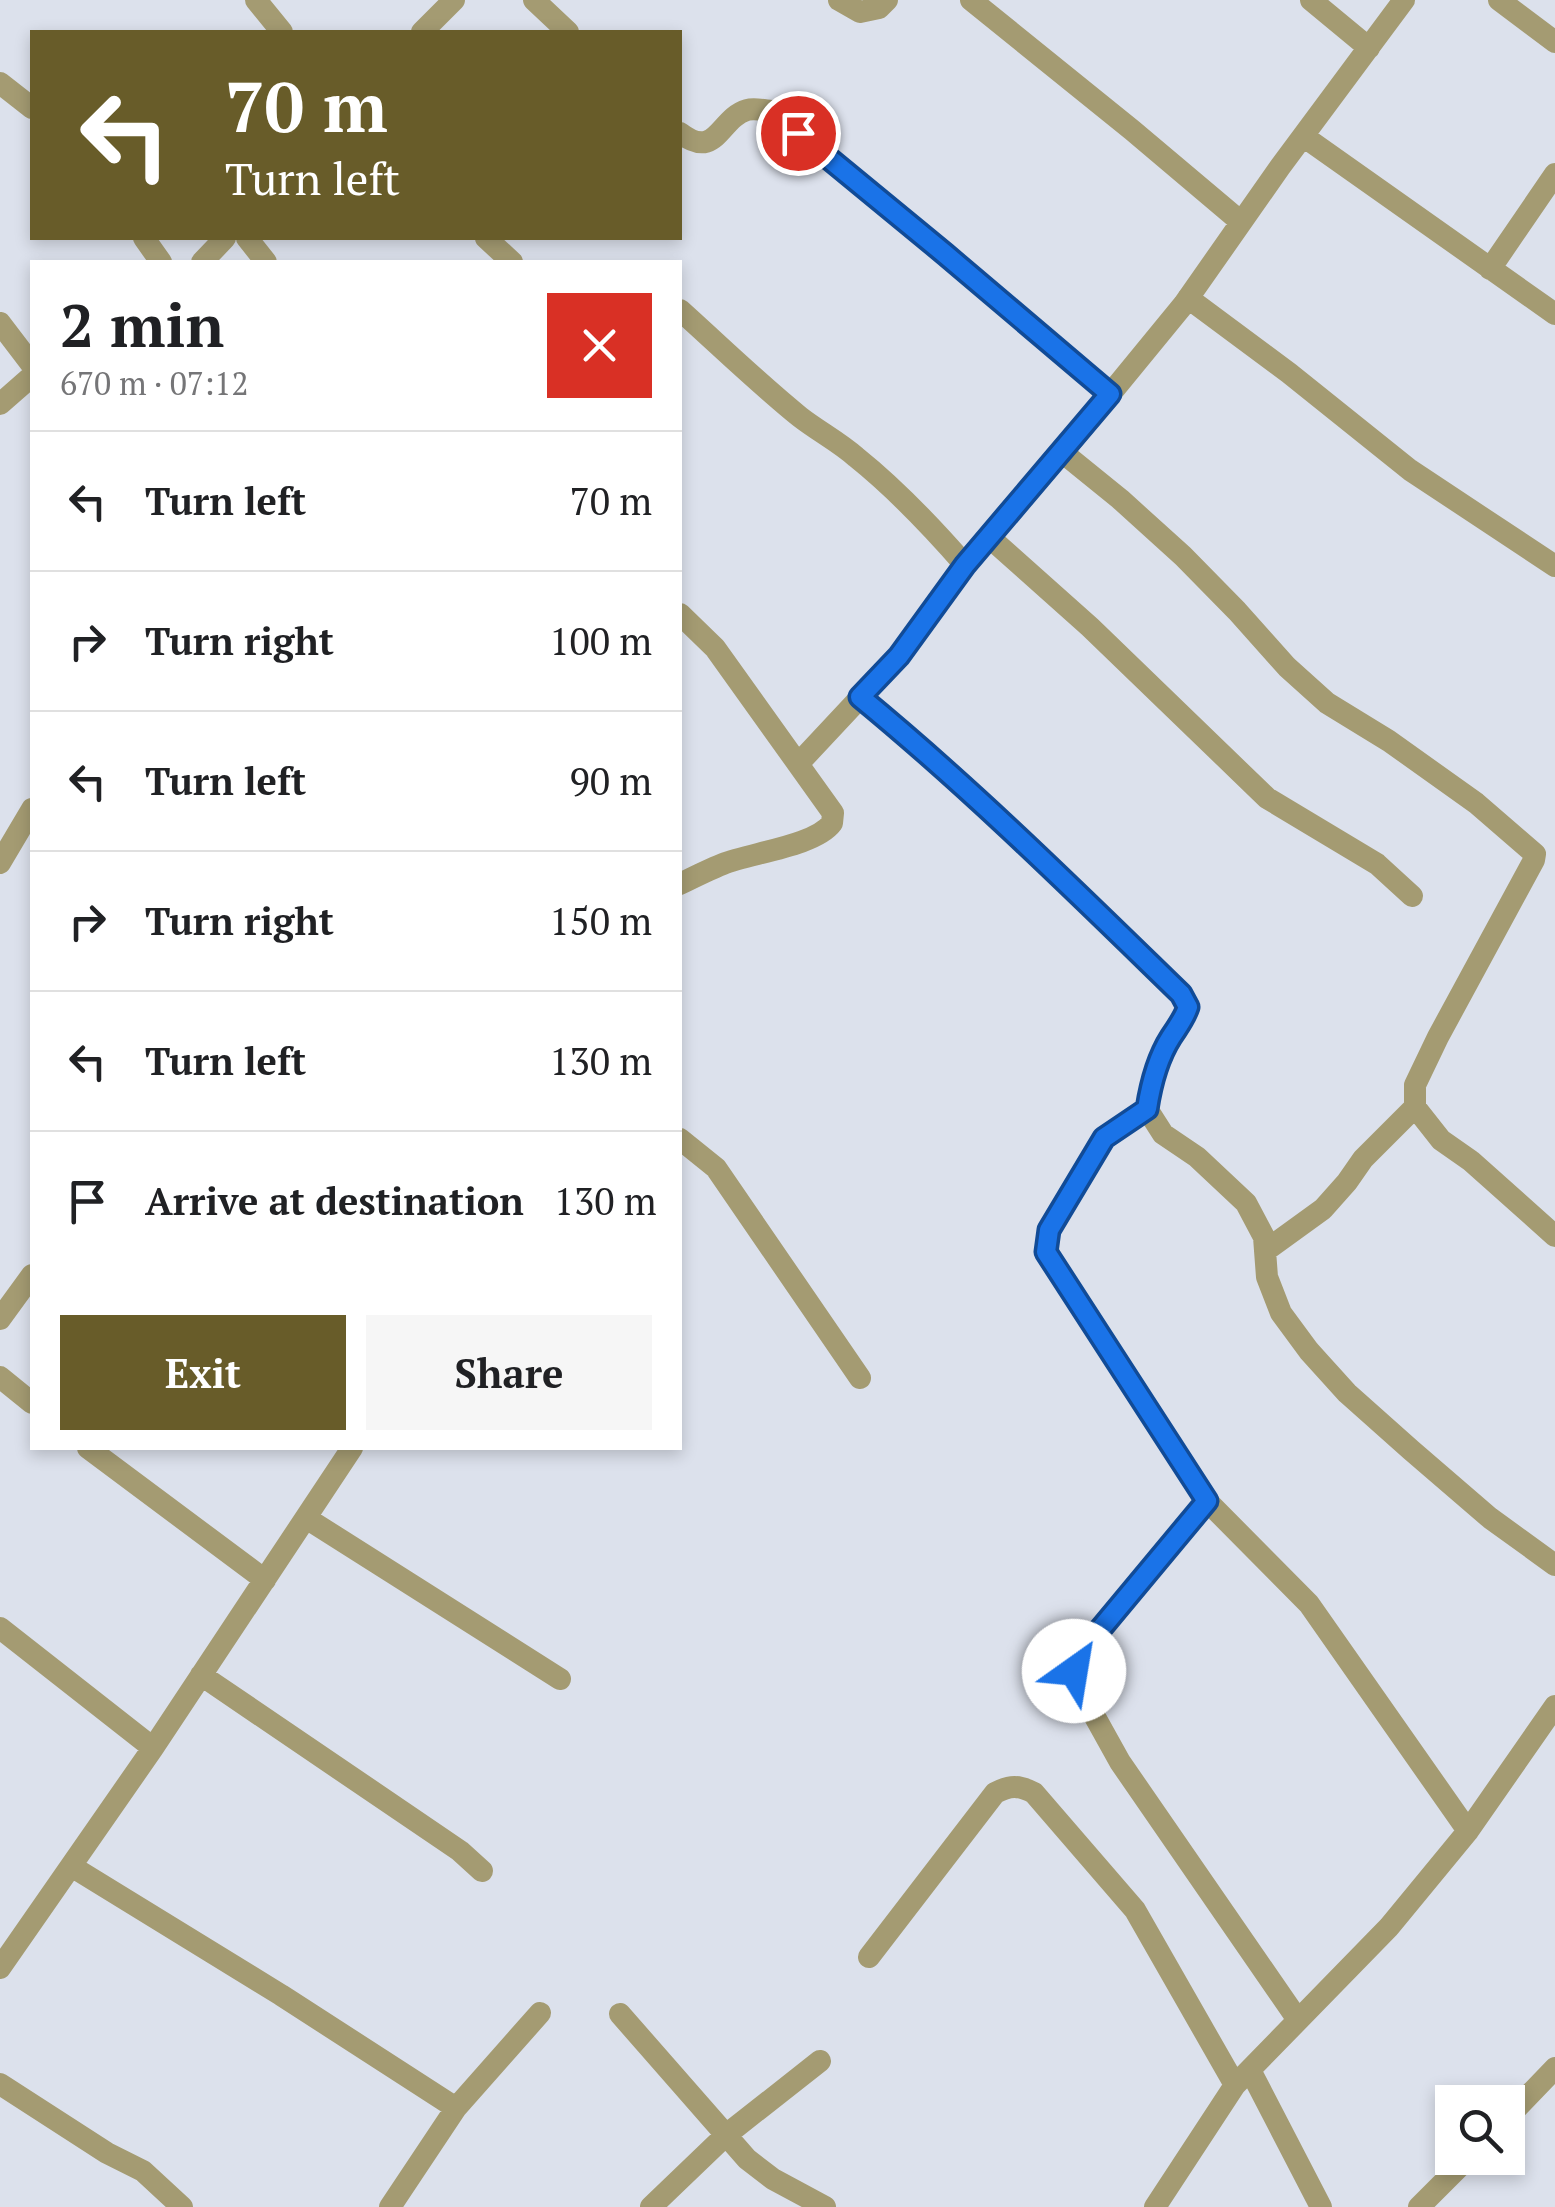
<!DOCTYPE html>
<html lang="en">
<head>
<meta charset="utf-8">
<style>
	:root { --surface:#fff; --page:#f6f6f6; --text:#202124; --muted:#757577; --line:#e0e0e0; --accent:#685c29 }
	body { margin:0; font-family:"PT Serif",serif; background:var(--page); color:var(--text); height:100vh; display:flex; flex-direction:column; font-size:38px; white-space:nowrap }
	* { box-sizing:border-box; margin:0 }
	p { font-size:32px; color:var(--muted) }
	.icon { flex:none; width:55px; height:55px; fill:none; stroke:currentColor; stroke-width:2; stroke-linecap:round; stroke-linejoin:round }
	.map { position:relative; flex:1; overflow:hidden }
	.details { position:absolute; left:30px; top:260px; width:652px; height:1190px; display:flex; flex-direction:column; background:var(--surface); border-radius:0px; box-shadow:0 5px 15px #0003 }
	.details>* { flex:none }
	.top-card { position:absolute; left:30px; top:30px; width:652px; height:210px; border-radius:0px; box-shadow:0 5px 15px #0003; background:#685c29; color:#fff; overflow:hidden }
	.fabs { position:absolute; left:1435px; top:2085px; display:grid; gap:20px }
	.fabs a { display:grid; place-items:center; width:90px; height:90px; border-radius:0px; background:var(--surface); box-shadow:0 5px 15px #0003; font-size:50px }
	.pin { position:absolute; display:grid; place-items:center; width:85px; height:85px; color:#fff; margin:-42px; border:5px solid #fff; border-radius:50%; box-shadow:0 2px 10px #0007 }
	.me { position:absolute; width:110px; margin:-55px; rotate:32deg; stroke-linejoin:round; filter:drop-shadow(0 0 8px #0008) }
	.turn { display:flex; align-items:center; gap:35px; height:210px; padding:0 30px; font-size:45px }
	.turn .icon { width:130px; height:130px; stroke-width:2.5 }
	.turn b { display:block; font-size:70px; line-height:85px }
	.round { display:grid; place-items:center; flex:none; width:105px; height:105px; border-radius:0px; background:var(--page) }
	.summary { display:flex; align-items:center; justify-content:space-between; height:170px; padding:0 30px }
	h1 { font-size:60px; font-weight:800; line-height:75px }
	.action { display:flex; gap:20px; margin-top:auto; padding:20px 30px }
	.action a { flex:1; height:115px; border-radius:0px; background:var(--accent); color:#fff; font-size:40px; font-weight:800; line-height:115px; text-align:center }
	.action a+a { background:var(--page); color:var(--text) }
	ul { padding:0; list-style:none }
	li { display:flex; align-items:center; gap:30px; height:140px; padding:0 30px; border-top:2px solid var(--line) }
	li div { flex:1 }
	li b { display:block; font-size:38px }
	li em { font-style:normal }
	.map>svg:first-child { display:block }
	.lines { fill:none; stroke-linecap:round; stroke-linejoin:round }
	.minor { stroke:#a49b72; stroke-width:22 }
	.route-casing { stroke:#114b97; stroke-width:25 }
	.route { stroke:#1a73e8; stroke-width:18 }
</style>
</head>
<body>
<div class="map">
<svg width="1555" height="2207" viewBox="0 0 1555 2207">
	<rect width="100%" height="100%" fill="#dce1ec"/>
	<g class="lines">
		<path class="minor" d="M256,0L282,32
			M534,0L568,32
			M839,0L860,12L879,8L887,0
			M971,0L1132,130L1241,222
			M1311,0L1369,48
			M1499,0L1555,42
			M422,32L454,0
			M0,83L32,108
			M680,133C717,161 719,118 747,110C754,108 763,110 771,111L945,254L1110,394
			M1303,136L1555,314
			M144,238L161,262
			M247,238L266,262
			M486,238L512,262
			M202,262L225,238
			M1490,269L1555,174
			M1188,298L1289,373L1410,470L1555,566
			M680,310C720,346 758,383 800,417C818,431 839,442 856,457C896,489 931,526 965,565
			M0,323L32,365
			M0,404L32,376
			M1062,452L1120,499L1183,556L1237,611L1287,667L1327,703L1389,741L1476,803L1535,854L1534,860L1438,1037L1415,1085V1107L1441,1140L1471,1161L1555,1236
			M989,537L1090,627L1267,798L1377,864L1412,896
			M680,614L715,648L833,813L832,823C815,846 750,853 723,864C708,870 694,877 680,884
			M860,697C973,790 1077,892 1181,994L1188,1007C1184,1019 1178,1026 1171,1037C1157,1059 1151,1083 1147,1109L1163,1134L1197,1157L1246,1203L1264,1237L1267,1277L1281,1313L1309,1351L1347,1393L1411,1450L1490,1518L1555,1565
			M798,764L899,656L965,565L1075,437L1184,304L1280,167L1404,0
			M0,863L32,809
			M1147,1109L1105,1138L1049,1229L1046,1252L1207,1501L1309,1604L1468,1831
			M680,1139L716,1168L860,1378
			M1265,1251L1323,1209L1347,1182L1363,1159L1415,1107
			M0,1319L32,1275
			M0,1377L32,1403
			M88,1448L265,1580
			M1207,1501L1078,1656L1074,1671L1085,1699L1120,1762L1298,2020
			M306,1518L560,1679
			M0,1628L153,1748
			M201,1675L460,1851L482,1871
			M71,1866L281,1995L456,2108
			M869,1957L995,1793C1010,1785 1019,1785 1034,1793L1135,1910L1235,2085
			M0,1968L153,1748L352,1448
			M620,2014L747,2159L773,2179L825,2207
			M1250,2070L1321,2207
			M0,2084L107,2153L143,2171L182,2207
			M1508,2117L1555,2068
			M390,2207L456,2108L540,2013
			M651,2207L726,2135L820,2061
			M1155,2207L1235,2085L1389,1927L1468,1831L1555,1706
			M1419,2207L1468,2158"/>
	</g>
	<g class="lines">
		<g class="route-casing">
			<path id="route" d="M798,133L945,254L1110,394L965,565L899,656L860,697C973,790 1076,892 1181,994L1188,1007C1184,1019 1178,1026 1171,1037C1157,1059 1151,1083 1147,1109L1104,1138L1049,1230L1046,1252L1207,1501L1078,1656L1074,1671"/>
		</g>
		<use href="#route" class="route"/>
	</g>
</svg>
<div class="fabs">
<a><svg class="icon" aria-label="search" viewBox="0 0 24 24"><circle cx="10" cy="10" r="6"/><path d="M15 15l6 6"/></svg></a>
</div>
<div class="pin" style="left:798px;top:133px;background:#d93025"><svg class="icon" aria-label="arrive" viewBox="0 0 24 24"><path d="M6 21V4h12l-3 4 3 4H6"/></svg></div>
<svg class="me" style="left:1074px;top:1671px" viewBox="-20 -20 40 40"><circle r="19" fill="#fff"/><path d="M0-13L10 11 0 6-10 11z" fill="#1a73e8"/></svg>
<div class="top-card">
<div class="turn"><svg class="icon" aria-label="left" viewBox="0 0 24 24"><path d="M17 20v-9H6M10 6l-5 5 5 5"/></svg><div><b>70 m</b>Turn left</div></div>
</div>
<section class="details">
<div class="summary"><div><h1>2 min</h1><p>670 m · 07:12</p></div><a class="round" style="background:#d93025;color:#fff"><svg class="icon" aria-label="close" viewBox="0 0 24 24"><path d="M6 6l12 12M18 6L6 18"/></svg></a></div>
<ul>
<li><svg class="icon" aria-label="left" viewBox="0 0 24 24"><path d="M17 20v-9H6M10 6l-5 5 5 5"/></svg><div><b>Turn left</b></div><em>70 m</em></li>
<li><svg class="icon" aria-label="right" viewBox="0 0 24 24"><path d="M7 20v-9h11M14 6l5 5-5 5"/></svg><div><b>Turn right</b></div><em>100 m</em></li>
<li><svg class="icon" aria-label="left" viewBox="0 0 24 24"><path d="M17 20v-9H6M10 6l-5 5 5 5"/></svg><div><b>Turn left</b></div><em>90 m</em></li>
<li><svg class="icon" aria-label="right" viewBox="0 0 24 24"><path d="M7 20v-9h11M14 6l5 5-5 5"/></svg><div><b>Turn right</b></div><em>150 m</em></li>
<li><svg class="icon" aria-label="left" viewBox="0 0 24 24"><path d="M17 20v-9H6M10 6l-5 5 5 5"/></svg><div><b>Turn left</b></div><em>130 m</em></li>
<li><svg class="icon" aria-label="arrive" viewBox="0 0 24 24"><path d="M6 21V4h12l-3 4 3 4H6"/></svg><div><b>Arrive at destination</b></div><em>130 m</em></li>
</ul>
<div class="action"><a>Exit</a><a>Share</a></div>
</section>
</div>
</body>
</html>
